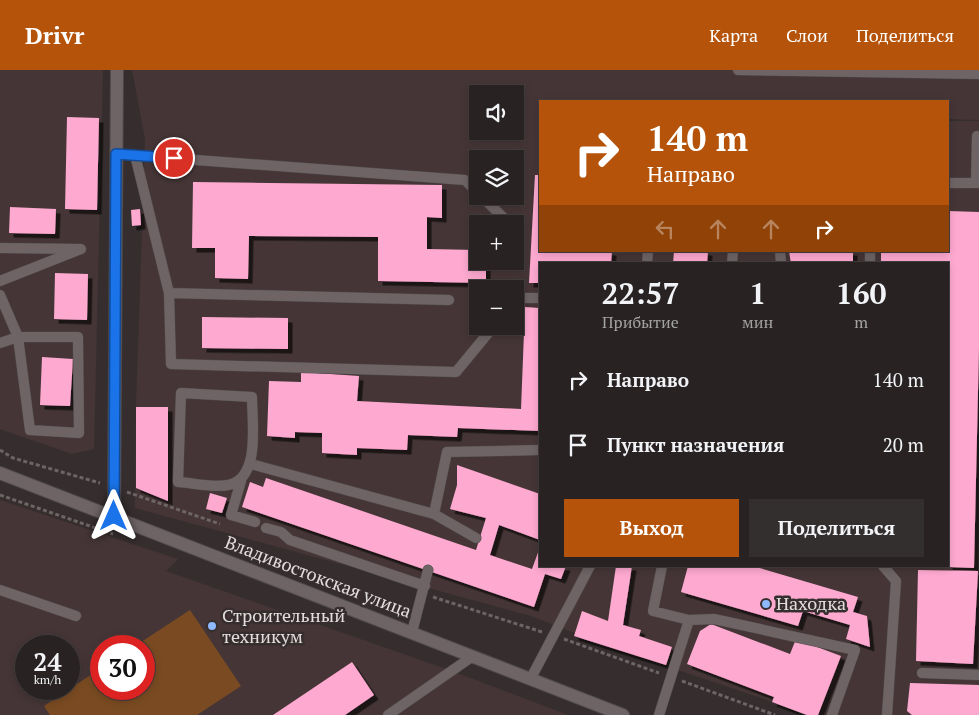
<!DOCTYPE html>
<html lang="ru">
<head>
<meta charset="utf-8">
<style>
	:root { --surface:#282222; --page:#342f2f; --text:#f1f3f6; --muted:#a5a4a5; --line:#443f40; --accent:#b45309 }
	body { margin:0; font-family:"PT Serif",serif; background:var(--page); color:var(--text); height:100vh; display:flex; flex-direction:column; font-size:19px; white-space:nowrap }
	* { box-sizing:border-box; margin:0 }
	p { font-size:16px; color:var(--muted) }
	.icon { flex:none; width:28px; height:28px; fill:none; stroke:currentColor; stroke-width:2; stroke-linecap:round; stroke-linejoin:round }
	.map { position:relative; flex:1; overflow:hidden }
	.details { position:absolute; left:539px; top:192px; width:410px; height:305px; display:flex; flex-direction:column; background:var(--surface); border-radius:0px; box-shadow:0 2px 8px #0003,0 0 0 1px var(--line) }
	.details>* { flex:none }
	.guide { position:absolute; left:539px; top:30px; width:410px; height:152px; border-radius:0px; box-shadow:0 2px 8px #0003,0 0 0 1px var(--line); background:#b45309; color:#fff; overflow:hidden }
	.controls { position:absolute; left:469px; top:15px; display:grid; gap:10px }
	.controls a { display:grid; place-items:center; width:55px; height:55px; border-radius:0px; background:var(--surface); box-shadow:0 2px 8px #0003,0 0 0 1px var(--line); font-size:25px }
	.speed { position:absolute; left:15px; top:565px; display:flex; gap:10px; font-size:25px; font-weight:700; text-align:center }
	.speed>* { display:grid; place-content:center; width:65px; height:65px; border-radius:50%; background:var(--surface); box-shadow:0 2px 8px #0003,0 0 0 1px var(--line); line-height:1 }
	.speed small { font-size:12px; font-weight:400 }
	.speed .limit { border:8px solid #d22; background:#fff; color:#111 }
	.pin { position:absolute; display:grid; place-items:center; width:42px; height:42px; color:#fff; margin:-21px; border:2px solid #fff; border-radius:50%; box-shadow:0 1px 5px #0007 }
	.me { position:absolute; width:55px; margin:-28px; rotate:0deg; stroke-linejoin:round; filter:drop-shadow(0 0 4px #0008) }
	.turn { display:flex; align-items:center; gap:18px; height:105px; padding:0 25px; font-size:22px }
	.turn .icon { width:65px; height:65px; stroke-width:2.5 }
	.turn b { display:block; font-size:35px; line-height:42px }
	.lanes { display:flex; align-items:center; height:48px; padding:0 25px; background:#0003; justify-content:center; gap:25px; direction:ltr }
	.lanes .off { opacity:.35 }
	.eta { display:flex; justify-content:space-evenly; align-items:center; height:85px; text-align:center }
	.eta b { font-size:30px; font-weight:600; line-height:35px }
	.cta { display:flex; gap:10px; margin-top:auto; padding:10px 25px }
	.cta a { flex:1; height:58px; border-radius:0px; background:var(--accent); color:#fff; font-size:20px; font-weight:600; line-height:58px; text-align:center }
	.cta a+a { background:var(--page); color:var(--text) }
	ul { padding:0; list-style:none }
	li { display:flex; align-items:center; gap:15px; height:65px; padding:0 25px }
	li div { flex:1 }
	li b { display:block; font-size:19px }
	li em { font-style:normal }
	header { display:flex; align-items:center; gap:30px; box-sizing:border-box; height:70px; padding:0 25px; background:var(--accent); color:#fff }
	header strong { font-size:24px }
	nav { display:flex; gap:28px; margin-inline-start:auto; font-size:18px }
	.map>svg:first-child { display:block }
	.built { fill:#453536; fill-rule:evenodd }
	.green { fill:#7a4b22 }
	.building { fill:#fea9d0; filter:url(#shadow) }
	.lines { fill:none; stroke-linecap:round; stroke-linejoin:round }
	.lane-casing { stroke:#514a4b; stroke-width:11 }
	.street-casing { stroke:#514a4b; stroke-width:14 }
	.secondary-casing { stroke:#514a4b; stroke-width:14 }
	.path { stroke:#6c6565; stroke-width:3; stroke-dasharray:4 2.5; stroke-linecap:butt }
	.lane { stroke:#6e6465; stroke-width:10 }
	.street { stroke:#6e6465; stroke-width:12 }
	.secondary { stroke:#6e6465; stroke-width:12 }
	.route-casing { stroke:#114b97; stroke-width:12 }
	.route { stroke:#1a73e8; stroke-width:9 }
	.poi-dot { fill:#8eb9fd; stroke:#362e2e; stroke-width:2 }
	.labels { text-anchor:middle; stroke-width:5; stroke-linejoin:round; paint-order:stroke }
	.street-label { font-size:18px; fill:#e3dede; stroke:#362e2e }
	.poi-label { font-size:18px; fill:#e3dede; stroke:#362e2e; text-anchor:start }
</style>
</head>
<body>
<header>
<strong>Drivr</strong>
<nav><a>Карта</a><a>Слои</a><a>Поделиться</a></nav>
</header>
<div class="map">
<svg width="979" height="645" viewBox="0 0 979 645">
	<defs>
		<filter id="shadow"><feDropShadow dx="4.5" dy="4.5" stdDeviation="0" flood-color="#0009"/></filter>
	</defs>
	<rect width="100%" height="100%" fill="#362e2e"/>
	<path class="built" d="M0,0H103L94,379L72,384L0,359Z
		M132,0H979V50L948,49V31H540V181H948V51H979V645H812L621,581L531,546L135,438L136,337L145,69ZM478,24H515V61H478ZM478,89H515V126H478ZM478,154H515V191H478ZM540,194H948V496H540ZM478,219H515V256H478Z
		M0,430L178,489L166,501L452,601L568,645H0ZM26,576H69V619H26ZM101,576H144V619H101Z"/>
	<path class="green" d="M190,540L241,616L197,645H50L44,636L101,598V619H144V576H135Z"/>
	<path class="building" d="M67,47L99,48L97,140L65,139Z
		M535,105H540V181H612L611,194H540V213H529Z
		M193,112L442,115V148L427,147V179L478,180V191H486V213L378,211V167L249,166L248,209L215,208V178H192Z
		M10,137L56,139L55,164L9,163Z
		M140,139L141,155L132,156L131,140Z
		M948,141L979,142V277L974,498L948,497V194H881V181H948Z
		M674,181H708L707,194H673Z
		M789,181H853V194H791Z
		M55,203L88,204L87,250L54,249Z
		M525,237L540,238V361L458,358L457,367L408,365L407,380L357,378V385L322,383V363L295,362V368L267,366L269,311L301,312V302L359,306L357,331L521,339Z
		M202,247L288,248V279L202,278Z
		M42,287L73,289L70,336L40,335Z
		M136,337H168V431L136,418Z
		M457,395L540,424V470L499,455L490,485L532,499L540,477V496H566L561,509L545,504L534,537L242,437L250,412L263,417L266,408L476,480L486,448L450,439L457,415Z
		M210,423L227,428L222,443L206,439Z
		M616,496H632L623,555L641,560L639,566L672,577L666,595L574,566L582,541L608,551Z
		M688,496H753L858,527L853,542L867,546L870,577L846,569L850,555L803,541L798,556L681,522Z
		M918,500L978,501L973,594L916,591Z
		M711,554L790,584L796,569L841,586L818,645H807L772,632L774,627L687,594L700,561Z
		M352,592L374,625L345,645H273Z
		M910,613L979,615V645H912L907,641Z"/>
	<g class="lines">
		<g class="lane-casing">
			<path id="lane" d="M738,0L979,4
				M116,84L465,110L478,123
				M135,85L169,223L171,294L456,302L494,256
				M948,113H979
				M976,113L977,66
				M481,126L510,154
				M0,178L81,179L0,211
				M780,181L781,194
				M647,194L648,181
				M732,194L733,181
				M870,194V181
				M169,223L449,230
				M0,225L18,267L30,360L79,363L78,267H18L0,273
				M515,231L518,228H540
				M181,323L252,327C252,352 261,409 228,415C214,418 193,413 178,412Z
				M251,394L434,444L447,382L540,380
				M241,411L231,445L255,452
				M434,444L476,468
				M266,458L281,462L290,470L425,516
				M883,496L896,511L887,645
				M0,520L76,546
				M689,550L714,549L855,580L832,645
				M412,562L428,500
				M922,603L979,605
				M531,608L590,496
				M388,645L473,586
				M659,645L689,550L653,541L662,496"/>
		</g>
		<g class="street-casing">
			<path id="street" d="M114,446L117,0"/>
		</g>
		<g class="secondary-casing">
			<path id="secondary" d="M0,403L623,645"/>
		</g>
		<path class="path" d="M0,380L13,388L100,413
			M127,422L220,454
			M0,425L113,464
			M433,527L542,562
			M564,569L659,603
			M682,611L775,645"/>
		<use href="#lane" class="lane"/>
		<use href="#street" class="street"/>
		<use href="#secondary" class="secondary"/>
	</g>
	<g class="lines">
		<g class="route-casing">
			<path id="route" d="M114,446L116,84L174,88"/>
		</g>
		<use href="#route" class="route"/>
	</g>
	<g class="poi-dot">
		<circle cx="766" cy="534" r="5"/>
		<circle cx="212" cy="556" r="5"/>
	</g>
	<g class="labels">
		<g class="street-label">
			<text transform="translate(318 507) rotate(21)" y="6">Владивостокская улица</text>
		</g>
		<g class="poi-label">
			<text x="776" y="540">Находка</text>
			<text x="222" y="552">Строительный<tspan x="222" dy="21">техникум</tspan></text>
		</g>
	</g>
</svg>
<div class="controls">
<a><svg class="icon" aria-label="sound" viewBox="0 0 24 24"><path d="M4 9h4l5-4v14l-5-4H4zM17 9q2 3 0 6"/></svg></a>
<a><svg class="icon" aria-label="layers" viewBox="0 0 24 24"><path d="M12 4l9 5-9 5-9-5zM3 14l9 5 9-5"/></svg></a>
<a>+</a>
<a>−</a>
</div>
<div class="speed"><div>24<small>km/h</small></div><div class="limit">30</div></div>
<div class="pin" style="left:174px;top:88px;background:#d93025"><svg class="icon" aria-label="arrive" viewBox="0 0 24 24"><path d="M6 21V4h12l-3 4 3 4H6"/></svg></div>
<svg class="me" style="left:114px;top:446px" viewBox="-20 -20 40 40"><path d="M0-17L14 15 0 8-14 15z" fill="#1a73e8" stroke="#fff" stroke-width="4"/></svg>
<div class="guide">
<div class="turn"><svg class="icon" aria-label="right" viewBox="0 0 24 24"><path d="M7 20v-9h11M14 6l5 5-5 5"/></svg><div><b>140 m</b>Направо</div></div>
<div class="lanes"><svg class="icon off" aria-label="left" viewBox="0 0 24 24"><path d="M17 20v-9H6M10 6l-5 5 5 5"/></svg><svg class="icon off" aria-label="ahead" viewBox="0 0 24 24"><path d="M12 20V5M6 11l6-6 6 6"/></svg><svg class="icon off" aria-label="ahead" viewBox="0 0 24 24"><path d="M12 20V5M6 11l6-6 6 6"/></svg><svg class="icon" aria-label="right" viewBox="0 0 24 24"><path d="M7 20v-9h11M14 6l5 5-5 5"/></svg></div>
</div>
<section class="details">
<div class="eta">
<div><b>22:57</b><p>Прибытие</p></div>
<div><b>1</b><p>мин</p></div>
<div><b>160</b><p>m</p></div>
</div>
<ul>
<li><svg class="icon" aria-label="right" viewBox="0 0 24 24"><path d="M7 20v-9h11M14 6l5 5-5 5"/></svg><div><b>Направо</b></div><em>140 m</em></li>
<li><svg class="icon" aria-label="arrive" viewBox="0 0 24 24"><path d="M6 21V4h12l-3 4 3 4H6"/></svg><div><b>Пункт назначения</b></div><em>20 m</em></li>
</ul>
<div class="cta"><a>Выход</a><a>Поделиться</a></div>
</section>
</div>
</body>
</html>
